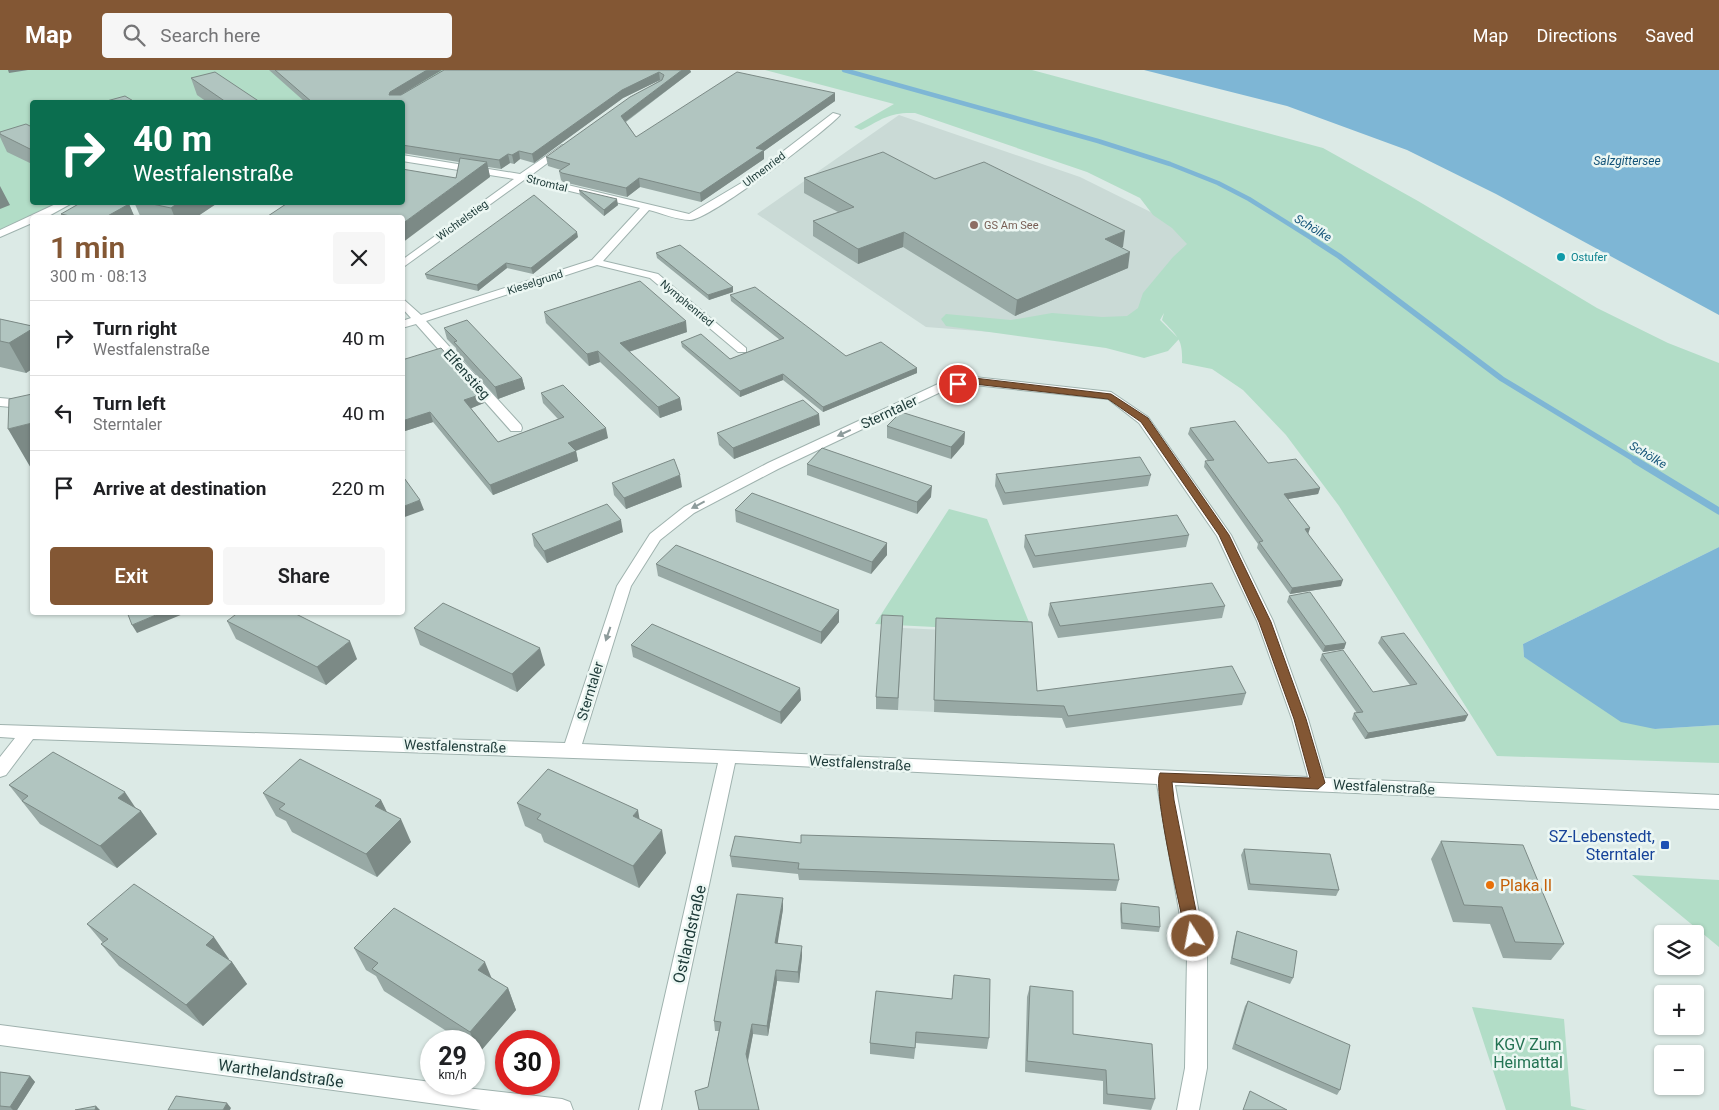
<!DOCTYPE html>
<html lang="en">
<head>
<meta charset="utf-8">
<style>
	:root { --surface:#fff; --page:#f6f6f6; --text:#202124; --muted:#757577; --line:#e0e0e0; --accent:#835734 }
	body { margin:0; font-family:Roboto,sans-serif; background:var(--page); color:var(--text); height:100vh; display:flex; flex-direction:column; font-size:19px; white-space:nowrap }
	* { box-sizing:border-box; margin:0 }
	p { font-size:16px; color:var(--muted) }
	.icon { flex:none; width:28px; height:28px; fill:none; stroke:currentColor; stroke-width:2; stroke-linecap:round; stroke-linejoin:round }
	.map { position:relative; flex:1; overflow:hidden }
	.drawer { position:absolute; left:30px; top:145px; width:375px; height:400px; display:flex; flex-direction:column; background:var(--surface); border-radius:5px; box-shadow:0 1px 4px #0004 }
	.drawer>* { flex:none }
	.guide { position:absolute; left:30px; top:30px; width:375px; height:105px; border-radius:5px; box-shadow:0 1px 4px #0004; background:#0b6e4f; color:#fff; overflow:hidden }
	.buttons { position:absolute; left:1654px; top:855px; display:grid; gap:10px }
	.buttons a { display:grid; place-items:center; width:50px; height:50px; border-radius:5px; background:var(--surface); box-shadow:0 1px 4px #0004; font-size:25px }
	.speed { position:absolute; left:420px; top:960px; display:flex; gap:10px; font-size:25px; font-weight:700; text-align:center }
	.speed>* { display:grid; place-content:center; width:65px; height:65px; border-radius:50%; background:var(--surface); box-shadow:0 1px 4px #0004; line-height:1 }
	.speed small { font-size:12px; font-weight:400 }
	.speed .limit { border:8px solid #d22; background:#fff; color:#111 }
	.pin { position:absolute; display:grid; place-items:center; width:42px; height:42px; color:#fff; margin:-21px; border:2px solid #fff; border-radius:50%; box-shadow:0 1px 5px #0007 }
	.me { position:absolute; width:55px; margin:-28px; rotate:349deg; stroke-linejoin:round; filter:drop-shadow(0 0 4px #0008) }
	.turn { display:flex; align-items:center; gap:18px; height:105px; padding:0 20px; font-size:22px }
	.turn .icon { width:65px; height:65px; stroke-width:2.5 }
	.turn b { display:block; font-size:35px; line-height:42px }
	.round { display:grid; place-items:center; flex:none; width:52px; height:52px; border-radius:5px; background:var(--page) }
	.summary { display:flex; align-items:center; justify-content:space-between; height:85px; padding:0 20px }
	h1 { font-size:30px; font-weight:600; line-height:38px; color:var(--accent) }
	.button { display:flex; gap:10px; margin-top:auto; padding:10px 20px }
	.button a { flex:1; height:58px; border-radius:5px; background:var(--accent); color:#fff; font-size:20px; font-weight:600; line-height:58px; text-align:center }
	.button a+a { background:var(--page); color:var(--text) }
	ul { padding:0; list-style:none }
	li { display:flex; align-items:center; gap:15px; height:75px; padding:0 20px; border-top:1px solid var(--line) }
	li div { flex:1 }
	li b { display:block; font-size:19px }
	li em { font-style:normal }
	header { display:flex; align-items:center; gap:30px; box-sizing:border-box; height:70px; padding:0 25px; background:var(--accent); color:#fff }
	header strong { font-size:24px }
	nav { display:flex; gap:28px; margin-inline-start:auto; font-size:18px }
	.search { width:350px; height:45px; background:var(--page); display:flex; align-items:center; gap:12px; box-sizing:border-box; padding:0 18px; border-radius:5px; color:var(--muted); font-size:19px }
	.map>svg:first-child { display:block }
	.built { fill:#cadad6 }
	.green { fill:#b2ddc7 }
	.water { fill:#7eb6d5 }
	.lines { fill:none; stroke-linecap:round; stroke-linejoin:round }
	.stream-far2 { stroke:#7eb6d5; stroke-width:4.5 }
	.stream-far1 { stroke:#7eb6d5; stroke-width:5.5 }
	.stream { stroke:#7eb6d5; stroke-width:7 }
	.minor-casing { stroke:#9fb2ae; stroke-width:2 }
	.minor { fill:#fff; fill-rule:evenodd }
	.wall { fill:#98a9a5 }
	.shaded-wall { fill:#7c8a86 }
	.building { fill:#b1c5c0; stroke:#7c8a86 }
	.oneway { fill:#8e9c9c }
	.route { fill:#835734; stroke:#553922 }
	.education-dot { fill:#8d6e63; stroke:#ecf7f3; stroke-width:2 }
	.culture-dot { fill:#0f9aa8; stroke:#ecf7f3; stroke-width:2 }
	.transit-dot { fill:#1a4fb4; stroke:#ecf7f3; stroke-width:2 }
	.food-dot { fill:#e8710a; stroke:#ecf7f3; stroke-width:2 }
	.labels { text-anchor:middle; stroke-width:5; stroke-linejoin:round; paint-order:stroke }
	.far-street-label { font-size:11px; fill:#1d3a38; stroke:#ecf7f3 }
	.far-education-label { font-size:11px; fill:#785e54; stroke:#ecf7f3; text-anchor:start }
	.far-culture-label { font-size:11px; fill:#0d838f; stroke:#ecf7f3; text-anchor:start }
	.far-water-label { font-size:12px; font-style:italic; fill:#145479; stroke:#ecf7f3 }
	.street-label { font-size:14px; fill:#1d3a38; stroke:#ecf7f3 }
	.near-transit-label { font-size:16px; fill:#164399; stroke:#ecf7f3; text-anchor:end }
	.near-food-label { font-size:16px; fill:#c56008; stroke:#ecf7f3; text-anchor:start }
	.near-street-label { font-size:16px; fill:#1d3a38; stroke:#ecf7f3 }
	.near-park-label { font-size:16px; fill:#247353; stroke:#ecf7f3 }
</style>
</head>
<body>
<header>
<strong>Map</strong>
<div class="search"><svg class="icon" aria-label="search" viewBox="0 0 24 24"><circle cx="10" cy="10" r="6"/><path d="M15 15l6 6"/></svg>Search here</div>
<nav><a>Map</a><a>Directions</a><a>Saved</a></nav>
</header>
<div class="map">
<svg width="1719" height="1040" viewBox="0 0 1719 1040">
	<rect width="100%" height="100%" fill="#dceae6"/>
	<path class="built" d="M899,45L1080,107L1197,165L1133,273L926,257L757,144Z
		M882,557L1031,564L1036,647L876,639Z"/>
	<path class="green" d="M0,0H445L391,32H32V132L59,133L0,160Z
		M765,0H1032L1323,78L1418,131L1597,238L1668,273L1719,293V477L1523,574L1524,587L1655,659L1719,655V693L1497,686L1339,436L1286,365L1243,320L1212,299L1182,293C1183,269 1178,267 1162,250L1164,243L1160,250L1179,269L1168,281L1144,288L1106,278L946,256L941,249L946,244L1011,250L1052,243L1102,247L1127,246L1138,238L1143,223L1173,187L1187,174L1172,158L1153,145L1140,128L1087,102L915,43C889,42 883,49 861,60L854,57L894,34Z
		M949,439L987,449L1033,562L875,554Z
		M1632,805L1719,810V877Z
		M1472,937L1564,949L1571,1036L1587,1040H1506Z"/>
	<path class="water" d="M1144,0H1719V245L1496,124L1407,80L1287,36Z
		M1719,477V655L1655,659L1621,652L1524,587L1523,574Z"/>
	<g class="lines">
		<path class="stream-far2" d="M844,0L1098,71L1170,94L1218,113L1249,129L1316,171"/>
		<path class="stream-far1" d="M1314,170L1339,186L1502,309L1637,391"/>
		<path class="stream" d="M1635,390L1719,441"/>
		<g class="minor-casing">
			<path id="minor" d="M833,43L840,45C825,62 709,150 690,150C677,150 661,143 649,140L603,191L658,204L746,278V282H738L650,208L597,195L426,251L521,355L522,358L521,361H511L416,254L402,258V251L411,248L402,238V228L421,245L592,190L640,138L524,110L402,198V190L514,109L402,91V85L520,104L562,75L567,78L565,80L530,106L689,144L743,112Z
				M60,132H74L45,148H32V153L0,167V160Z
				M974,307L1111,322L1148,347L1231,465L1273,551L1308,649L1325,708L1719,725V739L1175,715L1207,886V998L1199,1040H1177L1185,998L1187,886L1157,714L735,693L661,1040H639L718,693L33,669L6,705L0,707V687L15,668L0,667V655L565,673L617,516L650,464L684,437L768,393L938,314ZM974,315L1108,329L1139,353L1217,466L1257,551L1292,649L1308,707L582,674L631,516L660,470L694,443L778,399L945,320Z
				M0,328L32,331V339L0,336Z
				M0,955L431,1012V1014L562,1029L570,1032L573,1040H481L0,975Z"/>
		</g>
		<use href="#minor" class="minor"/>
	</g>
	<path class="wall" d="M269,0H442L400,25L444,0H690L691,2L626,52L636,67L835,23V31L764,81V89L701,132L640,117L627,127L563,112L561,110L559,101L561,100L548,96L546,87L660,10L623,28L534,93L520,89L514,94L510,93L501,99L488,97L490,107L456,108L459,92L402,83V32H305Z
		M191,8L260,32H207L197,25Z
		M32,57V94L7,82L0,67V62Z
		M804,108L935,109L1123,177H1121L1128,198L1015,246L903,177L858,194L813,166V151L838,142L804,123Z
		M579,120L618,135L604,146L580,125Z
		M134,132H219L195,148H141Z
		M129,134L135,148H62L61,144Z
		M578,167L533,204L507,198L478,221L427,209L425,204Z
		M656,183L733,217V222L709,230L657,188Z
		M730,225L846,286L917,298V303L823,342L783,310L740,327L682,277L681,272L730,289L780,270L731,231Z
		M544,242L687,262L629,282L680,328L682,340L660,348L600,292L589,296L546,253Z
		M0,249L32,256V299L26,303L0,297Z
		M444,258L522,308L525,319L498,329L457,283L456,278L447,269Z
		M402,290L484,333L471,338L498,372L558,349L543,333L541,323L608,368L576,381L578,391L493,425L433,352L402,362Z
		M820,355L734,389L719,375L717,363Z
		M887,356L965,362L964,374L951,389L887,368Z
		M1190,358L1268,393L1320,418L1318,424L1288,429L1310,458L1308,464L1341,516L1290,524L1257,478L1258,474L1204,397L1205,391H1208L1188,364Z
		M807,394L931,427L917,444L807,405Z
		M996,404L1151,405L1148,416L1003,435L995,416Z
		M612,413L682,417L626,439L614,425Z
		M735,440L887,473V485L871,504L736,452Z
		M623,462L547,493L534,476L532,464Z
		M1025,465H1189L1186,477L1033,498L1024,477Z
		M656,494L839,552L821,574L658,506Z
		M1289,526L1346,573L1344,579L1323,582L1287,532Z
		M1050,533L1225,536L1222,548L1058,568L1048,545Z
		M903,546L898,640L876,639V627Z
		M936,548L1037,621L1246,623L1242,635L1066,658L1062,648L934,642Z
		M227,551L357,589L326,615L236,569Z
		M414,558L545,595L517,622L420,575Z
		M1381,567L1465,651L1365,669L1352,649L1354,643H1357L1320,590L1322,584L1373,622L1410,615L1378,573Z
		M631,575L800,618L801,630L781,654L633,587Z
		M9,715L136,738L141,741L157,764L117,798L40,754Z
		M263,723L381,730L387,742L411,772L377,807L292,762L286,751L276,746Z
		M517,733L640,750L666,783L639,818L544,772L541,764L525,756Z
		M1441,771L1564,874L1551,890L1503,888L1490,854L1453,852L1431,789Z
		M1244,779L1339,820L1336,826L1248,820L1241,785Z
		M730,786L1119,810L1116,821L799,810L798,804L732,797Z
		M1121,833L1160,857L1159,862L1121,859L1120,839Z
		M783,839L777,873L802,886L799,913L777,911L768,966L753,964L748,992L708,1017L719,961H715L714,951Z
		M87,854L229,889L228,890L232,892L247,914L203,956L119,896L101,874L103,873Z
		M1237,861L1293,908L1290,914L1230,894L1235,867Z
		M354,878L491,908L508,918L516,940L479,983L474,979V971H462L384,921L376,906L366,900Z
		M954,905L989,968L987,979L916,973L914,989L870,984V973L952,929Z
		M1030,916L1073,964L1155,1029L1151,1040L1103,1034V1011L1025,1002L1027,927Z
		M1248,931L1340,1020L1337,1025L1232,979L1245,936Z
		M0,1002L30,1006L35,1012L17,1040H0Z"/>
	<path class="shaded-wall" d="M8,0H28L9,3Z
		M427,0H442L392,30L389,25L390,22Z
		M682,0H690L691,2L622,54L621,46Z
		M659,2L660,10L623,28L534,93L532,84L622,20Z
		M835,23V31L764,81V89L701,132L700,123L756,78Z
		M519,81L520,89L514,94L512,85Z
		M508,84L510,93L501,99L499,90Z
		M487,92L490,107L402,173V154Z
		M639,108L640,117L627,127L626,118Z
		M0,116L10,135L0,139Z
		M617,129L618,135L604,146V140Z
		M179,132H219L195,148H175L171,138Z
		M129,134L135,148H104Z
		M1125,161L1123,177L1103,185L1105,169Z
		M577,162L578,167L533,204L531,198Z
		M904,162L903,177L858,194V179Z
		M1130,182L1128,198L1015,246L1017,230Z
		M506,193L507,198L478,221L477,215Z
		M733,217V222L709,230L708,225Z
		M686,251L687,262L622,284L620,273Z
		M32,259V299L26,303L9,273Z
		M598,281L600,292L589,296L587,284Z
		M917,298V303L823,342V337Z
		M783,304V310L740,327V321Z
		M522,308L525,319L498,329L495,317Z
		M482,324L484,333L467,340L464,330Z
		M680,328L682,340L660,348L658,337Z
		M430,342L433,352L402,362V351Z
		M819,344L820,355L734,389L733,378Z
		M32,353V400L8,359Z
		M606,358L608,368L570,383L568,373Z
		M965,362L964,374L951,389V377Z
		M576,381L578,391L493,425L490,415Z
		M680,405L682,417L626,439L624,428Z
		M932,416L931,427L917,444V432Z
		M1320,418L1318,424L1282,430L1284,424Z
		M420,430L424,440L402,448V437Z
		M621,450L623,462L547,493L544,481Z
		M1310,458L1308,464L1303,465L1305,459Z
		M887,473V485L871,504L872,492Z
		M1343,510L1341,516L1290,524L1292,518Z
		M839,540V552L821,574V562Z
		M163,542H188L137,563L132,555Z
		M350,571L357,589L326,615L317,597Z
		M1346,573L1344,579L1323,582L1325,576Z
		M540,578L545,595L517,622L512,604Z
		M800,618L801,630L781,654L780,642Z
		M1468,645L1465,651L1365,669L1368,663Z
		M125,722L139,743L141,741L157,764L117,798L100,776L118,728Z
		M381,730L392,753L375,736Z
		M638,740L642,763L633,746Z
		M401,749L411,772L377,807L366,784Z
		M662,760L666,783L639,818L633,796Z
		M783,828V839L776,884L775,873Z
		M214,867L229,889L221,896L206,875Z
		M802,876V886L799,913L798,902Z
		M232,892L247,914L203,956L186,935Z
		M485,892L494,914L478,900Z
		M776,900L777,911L768,966L767,956Z
		M508,918L516,940L479,983L470,962Z
		M752,954L753,964L747,994L746,984Z
		M30,1006L35,1012L17,1040H13L10,1037Z
		M227,1033L231,1038L230,1040H223Z
		M96,1036L100,1040H95Z"/>
	<path class="building" d="M275,0H427L390,22L389,25H401L444,0H682L621,46L636,67L737,2L835,23L756,78L764,80L700,123L639,108L626,118L562,103L559,101L570,94L546,87L630,27L662,10L664,5L659,2L622,20L532,84L519,81L512,85L508,84L499,90L402,75V32H312Z
		M215,2L260,32H226L191,8Z
		M125,26L135,32H103Z
		M26,54L32,57V80L0,64V62Z
		M883,82L935,109L984,92L1125,161L1105,169L1130,182L1017,230L904,162L858,179L813,151L854,137L804,108Z
		M460,88L487,92L402,154V148H265L289,132H402V99L456,108Z
		M579,120L617,129L604,140Z
		M534,125L577,162L531,198L506,193L477,215L425,204Z
		M82,132H123L129,134L104,148H79L61,144Z
		M143,132H179L171,138Z
		M680,175L733,217L708,225L656,183Z
		M640,211L686,251L620,273L680,328L658,337L598,281L587,284L544,242Z
		M755,217L846,286L881,272L917,298L823,337L783,304L740,321L681,272L701,264L730,289L784,268L730,225Z
		M0,249L32,256V259L9,273L0,271Z
		M467,250L522,308L495,317L454,272L457,271L444,258Z
		M441,278L482,324L464,330L498,372L564,347L541,323L563,315L606,358L568,373L576,381L490,415L430,342L402,351V290Z
		M32,324V353L8,359L9,329Z
		M803,330L819,344L733,378L717,363Z
		M901,342L965,362L951,377L887,356Z
		M1235,351L1268,393L1296,389L1320,418L1284,424L1310,458L1305,459L1309,465L1343,510L1292,518L1259,472L1263,471L1205,391L1214,390L1190,358Z
		M822,378L932,416L917,432L807,394Z
		M1140,387L1151,405L1005,423L996,404Z
		M674,389L680,405L624,428L612,413Z
		M402,405L420,430L402,437Z
		M752,423L887,473L872,492L735,440Z
		M607,434L621,450L544,481L532,464Z
		M1177,445L1189,465L1035,486L1025,465Z
		M676,475L839,540L821,562L656,494Z
		M1212,513L1225,536L1060,556L1050,533Z
		M1310,522L1346,573L1325,576L1289,526Z
		M443,533L540,578L512,604L414,558Z
		M127,542H163L132,555Z
		M239,542H292L350,571L317,597L227,551Z
		M882,545L903,546L898,628L876,627Z
		M936,548L1032,552L1037,621L1232,596L1246,623L1068,646L1064,636L934,630Z
		M652,554L800,618L780,642L631,575Z
		M1404,563L1468,645L1368,663L1354,643L1363,642L1322,584L1343,580L1373,622L1417,614L1381,567Z
		M53,682L125,722L118,728L141,741L100,776L22,731L28,726L9,715Z
		M300,689L381,730L375,736L401,749L366,784L279,739L285,734L263,723Z
		M548,699L638,740L633,746L662,760L633,796L537,749L541,744L517,733Z
		M801,765L1114,774L1119,810L798,799L799,793L730,786L735,766L801,773Z
		M1441,771L1523,775L1564,874L1515,872L1502,837L1464,835Z
		M1244,779L1330,784L1339,820L1250,814Z
		M134,814L214,867L206,875L232,892L186,935L101,874L108,869L87,854Z
		M737,824L783,828L775,873L802,876L798,902L776,900L767,956L752,954L746,984L759,1040H699L695,1021L708,1017L721,952L714,951Z
		M1121,833L1159,837L1160,857L1122,853Z
		M394,838L485,892L478,900L508,918L470,962L372,899L378,893L354,878Z
		M1237,861L1297,881L1293,908L1232,888Z
		M954,905L990,909L989,968L916,962L915,978L870,973L876,921L952,929Z
		M1030,916L1073,921V964L1152,974L1155,1029L1107,1024L1106,1000L1027,991Z
		M1248,931L1350,975L1340,1020L1235,974Z
		M0,1002L30,1006L10,1037L0,1036Z
		M1250,1021L1287,1040H1243Z
		M176,1026L227,1033L223,1040H168Z
		M96,1036L95,1040H75Z"/>
	<defs><path id="oneway-solid" d="M-6-.8H1V-3.2L6.5 0L1 3.2V.8H-6Z" transform="scale(1.25)"/></defs>
	<g class="oneway">
		<use href="#oneway-solid" transform="translate(844 363) rotate(155)"/>
		<use href="#oneway-solid" transform="translate(698 435) rotate(152)"/>
		<use href="#oneway-solid" transform="translate(608 564) rotate(109)"/>
	</g>
	<path class="route" d="M974,308L1111,324L1148,348L1229,465L1271,552L1306,649L1325,713L1318,719L1172,712L1174,730L1201,866L1198,871L1193,873L1188,871L1186,866C1181,841 1152,718 1160,703L1310,708L1294,649L1259,552L1219,465L1141,352L1108,329L974,314L958,317L953,314Z"/>
	<circle class="education-dot" cx="974" cy="155" r="5"/>
	<circle class="culture-dot" cx="1561" cy="187" r="5"/>
	<rect class="transit-dot" x="1660" y="770" width="10" height="10" rx="2.5"/>
	<circle class="food-dot" cx="1490" cy="815" r="5"/>
	<g class="labels">
		<g class="far-street-label">
			<text transform="translate(764 99) rotate(-37)" y="4">Ulmenried</text>
			<text transform="translate(547 113) rotate(14)" y="4">Stromtal</text>
			<text transform="translate(462 150) rotate(-36)" y="4">Wichtelstieg</text>
			<text transform="translate(535 212) rotate(-18)" y="4">Kieselgrund</text>
			<text transform="translate(687 233) rotate(40)" y="4">Nymphenried</text>
		</g>
		<g class="far-education-label">
			<text x="984" y="159">GS Am See</text>
		</g>
		<g class="far-culture-label">
			<text x="1571" y="191">Ostufer</text>
		</g>
		<g class="far-water-label">
			<text x="1627" y="95">Salzgittersee</text>
			<text transform="translate(1313 158) rotate(31)" y="4">Schölke</text>
			<text transform="translate(1648 385) rotate(31)" y="4">Schölke</text>
		</g>
		<g class="street-label">
			<text transform="translate(467 304) rotate(48)" y="5">Elfenstieg</text>
			<text transform="translate(889 342) rotate(-25)" y="5">Sterntaler</text>
			<text transform="translate(590 621) rotate(-73)" y="5">Sterntaler</text>
			<text transform="translate(455 676) rotate(2)" y="5">Westfalenstraße</text>
			<text transform="translate(860 693) rotate(3)" y="5">Westfalenstraße</text>
			<text transform="translate(1384 717) rotate(3)" y="5">Westfalenstraße</text>
		</g>
		<g class="near-transit-label">
			<text x="1655" y="772">SZ-Lebenstedt,<tspan x="1655" dy="18">Sterntaler</tspan></text>
		</g>
		<g class="near-food-label">
			<text x="1500" y="821">Plaka II</text>
		</g>
		<g class="near-street-label">
			<text transform="translate(689 864) rotate(-77)" y="6">Ostlandstraße</text>
			<text transform="translate(281 1003) rotate(8)" y="6">Warthelandstraße</text>
		</g>
		<g class="near-park-label">
			<text x="1528" y="980">KGV Zum<tspan x="1528" dy="18">Heimattal</tspan></text>
		</g>
	</g>
</svg>
<div class="buttons">
<a><svg class="icon" aria-label="layers" viewBox="0 0 24 24"><path d="M12 4l9 5-9 5-9-5zM3 14l9 5 9-5"/></svg></a>
<a>+</a>
<a>−</a>
</div>
<div class="speed"><div>29<small>km/h</small></div><div class="limit">30</div></div>
<div class="pin" style="left:958px;top:314px;background:#d93025"><svg class="icon" aria-label="arrive" viewBox="0 0 24 24"><path d="M6 21V4h12l-3 4 3 4H6"/></svg></div>
<svg class="me" style="left:1193px;top:866px" viewBox="-20 -20 40 40"><circle r="17" fill="#835734" stroke="#fff" stroke-width="3"/><path d="M0-11L8 9 0 5-8 9z" fill="#fff"/></svg>
<div class="guide">
<div class="turn"><svg class="icon" aria-label="right" viewBox="0 0 24 24"><path d="M7 20v-9h11M14 6l5 5-5 5"/></svg><div><b>40 m</b>Westfalenstraße</div></div>
</div>
<section class="drawer">
<div class="summary"><div><h1>1 min</h1><p>300 m · 08:13</p></div><a class="round"><svg class="icon" aria-label="close" viewBox="0 0 24 24"><path d="M6 6l12 12M18 6L6 18"/></svg></a></div>
<ul>
<li><svg class="icon" aria-label="right" viewBox="0 0 24 24"><path d="M7 20v-9h11M14 6l5 5-5 5"/></svg><div><b>Turn right</b><p>Westfalenstraße</p></div><em>40 m</em></li>
<li><svg class="icon" aria-label="left" viewBox="0 0 24 24"><path d="M17 20v-9H6M10 6l-5 5 5 5"/></svg><div><b>Turn left</b><p>Sterntaler</p></div><em>40 m</em></li>
<li><svg class="icon" aria-label="arrive" viewBox="0 0 24 24"><path d="M6 21V4h12l-3 4 3 4H6"/></svg><div><b>Arrive at destination</b></div><em>220 m</em></li>
</ul>
<div class="button"><a>Exit</a><a>Share</a></div>
</section>
</div>
</body>
</html>
